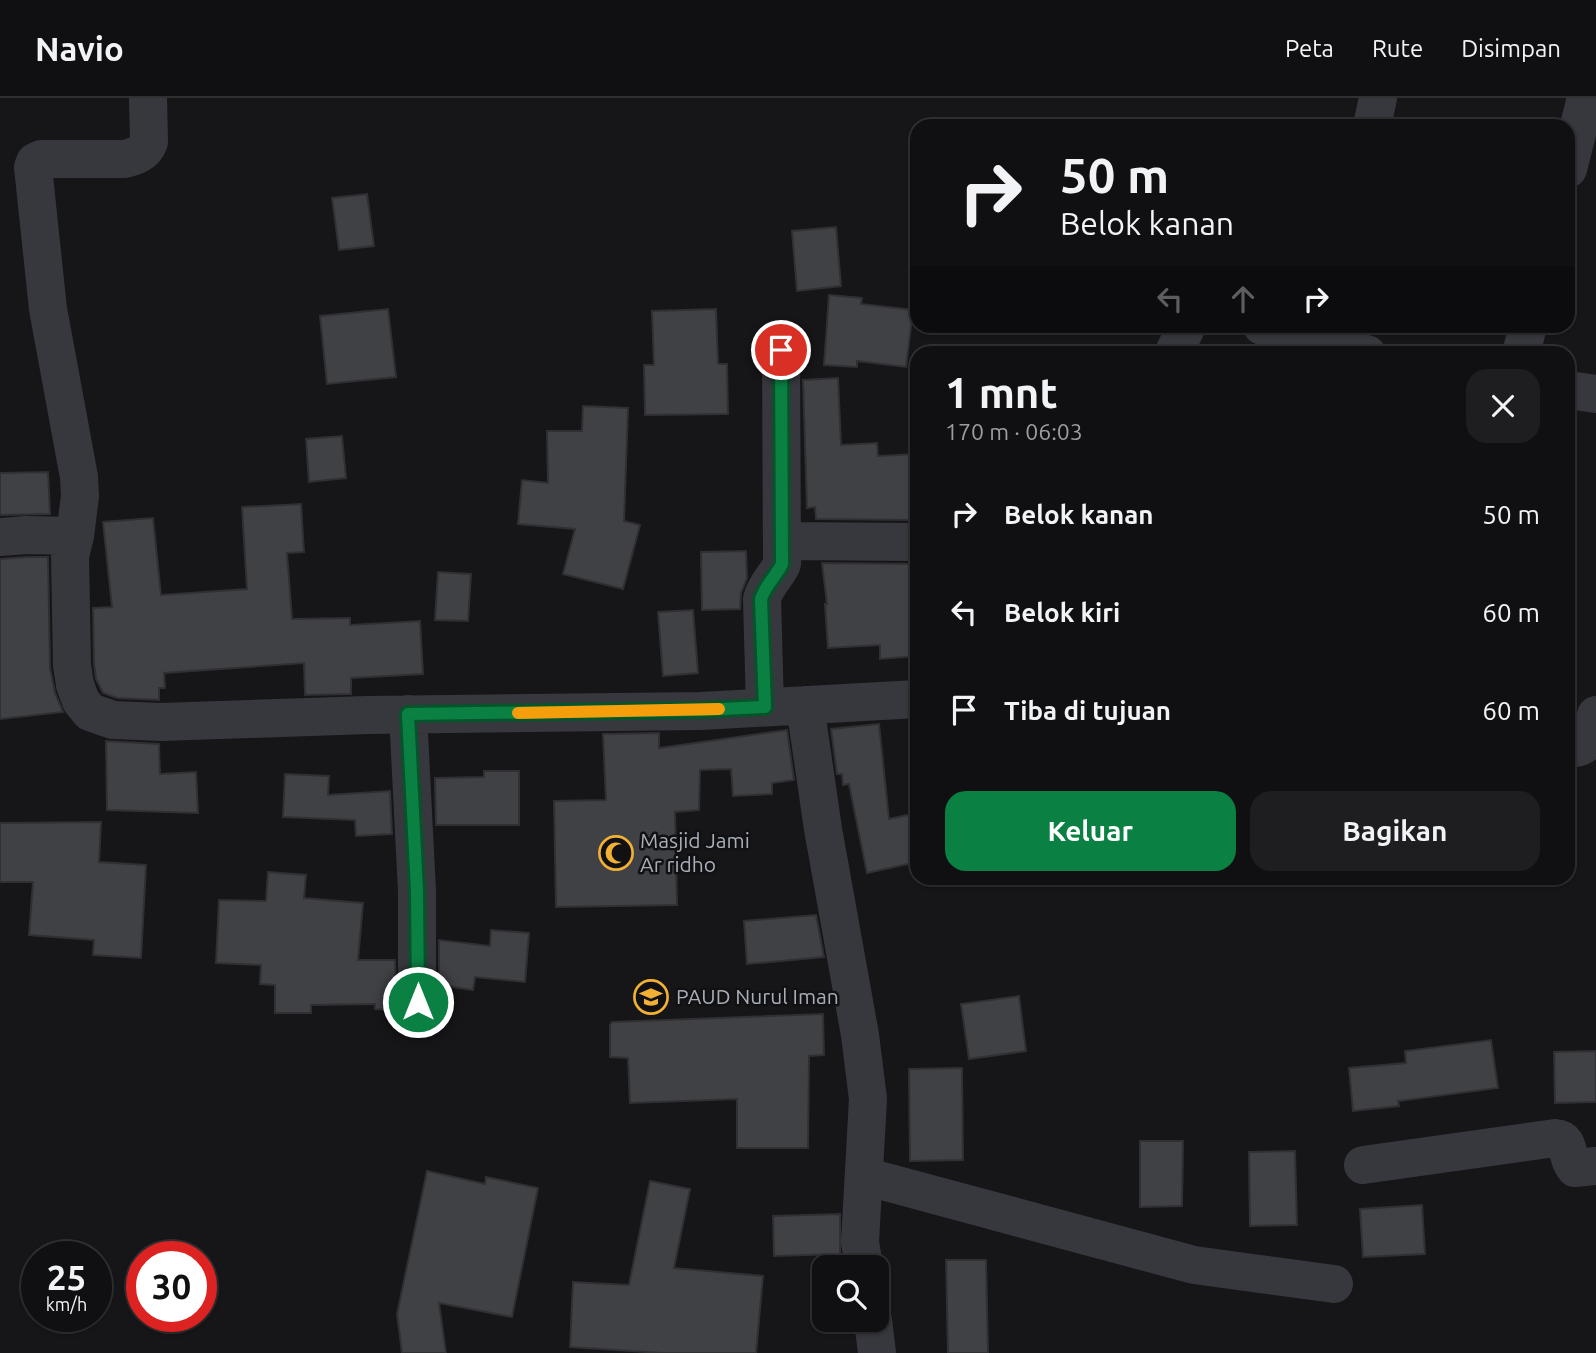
<!DOCTYPE html>
<html lang="id">
<head>
<meta charset="utf-8">
<style>
	:root { --surface:#101012; --page:#1e1e20; --text:#f1f3f6; --muted:#9c9d9f; --line:#303032; --accent:#0b8043 }
	body { margin:0; font-family:Ubuntu,sans-serif; background:var(--page); color:var(--text); height:100vh; display:flex; flex-direction:column; font-size:26px; white-space:nowrap }
	* { box-sizing:border-box; margin:0 }
	p { font-size:23px; color:var(--muted) }
	.icon { flex:none; width:38px; height:38px; fill:none; stroke:currentColor; stroke-width:2; stroke-linecap:round; stroke-linejoin:round }
	.map { position:relative; flex:1; overflow:hidden }
	.drawer { position:absolute; left:910px; top:248px; width:665px; height:539px; display:flex; flex-direction:column; background:var(--surface); border-radius:21px; box-shadow:0 2px 5px #0004,0 0 0 2px var(--line) }
	.drawer>* { flex:none }
	.hud { position:absolute; left:910px; top:21px; width:665px; height:214px; border-radius:21px; box-shadow:0 2px 5px #0004,0 0 0 2px var(--line); background:#101012; color:var(--text); overflow:hidden }
	.controls { position:absolute; left:812px; top:1157px; display:grid; gap:14px }
	.controls a { display:grid; place-items:center; width:77px; height:77px; border-radius:14px; background:var(--surface); box-shadow:0 2px 5px #0004,0 0 0 2px var(--line); font-size:35px }
	.speed { position:absolute; left:21px; top:1143px; display:flex; gap:14px; font-size:35px; font-weight:700; text-align:center }
	.speed>* { display:grid; place-content:center; width:91px; height:91px; border-radius:50%; background:var(--surface); box-shadow:0 2px 5px #0004,0 0 0 2px var(--line); line-height:1 }
	.speed small { font-size:18px; font-weight:400 }
	.speed .limit { border:10px solid #d22; background:#fff; color:#111 }
	.pin { position:absolute; display:grid; place-items:center; width:60px; height:60px; color:#fff; margin:-30px; border:4px solid #fff; border-radius:50%; box-shadow:0 2px 7px #0007 }
	.me { position:absolute; width:77px; margin:-38px; rotate:0deg; stroke-linejoin:round; filter:drop-shadow(0 0 5px #0008) }
	.turn { display:flex; align-items:center; gap:24px; height:147px; padding:0 35px; font-size:32px }
	.turn .icon { width:91px; height:91px; stroke-width:2.5 }
	.turn b { display:block; font-size:49px; line-height:60px }
	.lanes { display:flex; align-items:center; height:66px; padding:0 35px; background:#0003; justify-content:center; gap:35px; direction:ltr }
	.lanes .off { opacity:.35 }
	.round { display:grid; place-items:center; flex:none; width:74px; height:74px; border-radius:21px; background:var(--page) }
	.head { display:flex; align-items:center; justify-content:space-between; height:119px; padding:0 35px }
	h1 { font-size:42px; font-weight:700; line-height:52px }
	.primary-button { display:flex; gap:14px; margin-top:auto; padding:14px 35px }
	.primary-button a { flex:1; height:80px; border-radius:21px; background:var(--accent); color:#fff; font-size:28px; font-weight:700; line-height:80px; text-align:center }
	.primary-button a+a { background:var(--page); color:var(--text) }
	ul { padding:0; list-style:none }
	li { display:flex; align-items:center; gap:21px; height:98px; padding:0 35px }
	li div { flex:1 }
	li b { display:block; font-size:26px }
	li em { font-style:normal }
	header { display:flex; align-items:center; gap:42px; box-sizing:border-box; height:98px; padding:0 35px; background:var(--surface); border-bottom:2px solid var(--line) }
	header strong { font-size:33px }
	nav { display:flex; gap:38px; margin-inline-start:auto; font-size:24px }
	.map>svg:first-child { display:block }
	.building { fill:#404145; stroke:#303034; stroke-width:2 }
	.lines { fill:none; stroke-linecap:round; stroke-linejoin:round }
	.minor { stroke:#37383d; stroke-width:38 }
	.route-casing { stroke:#07532c; stroke-width:18 }
	.route { stroke:#0b8043; stroke-width:12 }
	.slow { stroke:#f59e0b; stroke-width:12 }
	.labels { text-anchor:middle; stroke-width:5; stroke-linejoin:round; paint-order:stroke }
	.poi-label { font-size:21px; fill:#a8adb8; stroke:#111113; text-anchor:start }
</style>
</head>
<body>
<header>
<strong>Navio</strong>
<nav><a>Peta</a><a>Rute</a><a>Disimpan</a></nav>
</header>
<div class="map">
<svg width="1596" height="1255" viewBox="0 0 1596 1255">
	<rect width="100%" height="100%" fill="#161618"/>
	<path class="building" d="M367,96L374,148L339,152L332,100Z
		M836,129L841,188L797,193L792,133Z
		M829,197L862,200L861,206L913,212L906,269L857,263V269L824,267Z
		M388,211L396,279L327,286L320,218Z
		M716,211L718,266H727L728,316L645,317L644,267H654L652,213Z
		M838,280L841,347L877,345L878,358L917,356V422L816,421L815,409L807,410L803,282Z
		M583,308L628,310L624,423L640,427L623,491L563,476L575,431L518,426L522,382L548,385L547,333H582Z
		M342,338L346,380L309,384L306,341Z
		M48,374L50,416L0,417V375Z
		M301,406L304,454L287,455L292,521L350,520V527L420,523L423,576L351,580V596L305,597L304,565L164,575L165,590H159V602L117,600L103,595L96,581L94,565L93,510L112,509L103,424L153,420L161,497L247,491L242,409Z
		M746,453L747,480L741,495L740,511L702,512L701,454Z
		M27,459H48L50,570L55,595L63,614L0,621V461Z
		M822,465L917,466V558L880,561V547L828,550L825,506H827Z
		M438,474L471,476L468,523L435,522Z
		M693,512L698,575L663,578L658,514Z
		M879,626L889,721L917,715V764L867,775L849,686L843,687L842,676H837L831,631Z
		M787,632L794,682L772,685V696L733,698L731,671L700,672L699,712L675,714L677,807L556,809L554,703L606,702L603,636L659,635V650Z
		M106,643L159,646L160,676L196,674L198,715L107,712Z
		M484,673H519V727H436L435,680L484,679Z
		M285,676L329,678L328,697L390,693L392,736L356,738L355,722L283,719Z
		M101,724L99,764L146,767L141,860L93,857L94,842L29,837L33,784H0V725Z
		M268,774L306,777L304,800L363,805L358,862H395L397,912L375,911V906L311,907V915H275V887L260,886L261,867L216,865L219,802L266,803Z
		M816,817L824,859L747,866L744,823Z
		M491,832L529,835L525,884L475,879L473,892L439,887V842L490,848Z
		M1019,898L1026,953L969,961L961,906Z
		M823,916L824,957L809,958L808,1050H737V1001L630,1005L628,960L610,959V927L612,924Z
		M1491,942L1498,990L1398,1003L1399,1008L1353,1013L1349,970L1406,965L1405,953Z
		M1596,953V1004L1555,1005L1554,954Z
		M962,970L963,1062L910,1063L909,971Z
		M1140,1043H1183L1182,1108L1140,1109Z
		M1295,1053L1297,1127L1250,1128L1249,1054Z
		M427,1073L485,1086L486,1079L538,1090L512,1219L439,1205L446,1255H402L397,1216Z
		M650,1083L690,1091L674,1170L763,1178L756,1255H662L570,1249L573,1184L629,1187Z
		M1422,1107L1425,1156L1363,1159L1360,1111Z
		M840,1116V1156L774,1158L773,1118Z
		M946,1162H986L988,1255H948Z"/>
	<g class="lines">
		<path class="minor" d="M1372,28L1378,0
			M1568,71L1585,4
			M1262,228L1367,256
			M1173,256L1187,228
			M1521,256L1528,228
			M1568,292L1596,296
			M75,438L80,398L79,379L48,211L33,69L35,64L41,61H125C136,58 145,55 149,44L148,0
			M0,439L26,437L75,438L70,458L72,567L75,587L81,603L90,614L113,622L162,624L368,617L701,613L917,601
			M782,443L917,444
			M805,607L823,731L860,937L868,1001L860,1144L864,1169
			M765,609L762,501C766,486 775,480 782,466L781,252
			M408,616L417,793V904
			M1568,650C1590,652 1592,635 1596,617
			M1363,1067L1555,1040C1572,1041 1565,1060 1575,1070L1596,1068
			M864,1078L1194,1167L1334,1186
			M873,1222L877,1255"/>
	</g>
	<g class="lines">
		<g class="route-casing">
			<path id="route" d="M418,904L417,793L408,616L701,612L765,609L761,501C766,486 775,480 782,466L781,252"/>
		</g>
		<use href="#route" class="route"/>
		<path class="slow" d="M518,615L719,611"/>
	</g>
	<defs>
		<g id="mosque-ring" transform="scale(1.75)"><circle r="9.5" fill="#111113" stroke="#f2b134" stroke-width="1.5"/><path d="M3.5-4.9A6 6 0 1 0 3.5 4.9A5 5 0 1 1 3.5-4.9Z" fill="#f2b134"/></g>
		<g id="school-ring" transform="scale(1.75)"><circle r="9.5" fill="#111113" stroke="#f2b134" stroke-width="1.5"/><path d="M0-5L7-2L0 1L-7-2ZM-4 1L0 2.5L4 1V4Q0 6-4 4Z" fill="#f2b134"/></g>
	</defs>
	<g fill-rule="evenodd">
		<use href="#mosque-ring" x="616" y="755"/>
		<use href="#school-ring" x="651" y="899"/>
	</g>
	<g class="labels">
		<g class="poi-label">
			<text x="640" y="750">Masjid Jami<tspan x="640" dy="24">Ar ridho</tspan></text>
			<text x="676" y="906">PAUD Nurul Iman</text>
		</g>
	</g>
</svg>
<div class="controls">
<a><svg class="icon" aria-label="search" viewBox="0 0 24 24"><circle cx="10" cy="10" r="6"/><path d="M15 15l6 6"/></svg></a>
</div>
<div class="speed"><div>25<small>km/h</small></div><div class="limit">30</div></div>
<div class="pin" style="left:781px;top:252px;background:#d93025"><svg class="icon" aria-label="arrive" viewBox="0 0 24 24"><path d="M6 21V4h12l-3 4 3 4H6"/></svg></div>
<svg class="me" style="left:418px;top:904px" viewBox="-20 -20 40 40"><circle r="17" fill="#0b8043" stroke="#fff" stroke-width="3"/><path d="M0-11L8 9 0 5-8 9z" fill="#fff"/></svg>
<div class="hud">
<div class="turn"><svg class="icon" aria-label="right" viewBox="0 0 24 24"><path d="M7 20v-9h11M14 6l5 5-5 5"/></svg><div><b>50 m</b>Belok kanan</div></div>
<div class="lanes"><svg class="icon off" aria-label="left" viewBox="0 0 24 24"><path d="M17 20v-9H6M10 6l-5 5 5 5"/></svg><svg class="icon off" aria-label="ahead" viewBox="0 0 24 24"><path d="M12 20V5M6 11l6-6 6 6"/></svg><svg class="icon" aria-label="right" viewBox="0 0 24 24"><path d="M7 20v-9h11M14 6l5 5-5 5"/></svg></div>
</div>
<section class="drawer">
<div class="head"><div><h1>1 mnt</h1><p>170 m · 06:03</p></div><a class="round"><svg class="icon" aria-label="close" viewBox="0 0 24 24"><path d="M6 6l12 12M18 6L6 18"/></svg></a></div>
<ul>
<li><svg class="icon" aria-label="right" viewBox="0 0 24 24"><path d="M7 20v-9h11M14 6l5 5-5 5"/></svg><div><b>Belok kanan</b></div><em>50 m</em></li>
<li><svg class="icon" aria-label="left" viewBox="0 0 24 24"><path d="M17 20v-9H6M10 6l-5 5 5 5"/></svg><div><b>Belok kiri</b></div><em>60 m</em></li>
<li><svg class="icon" aria-label="arrive" viewBox="0 0 24 24"><path d="M6 21V4h12l-3 4 3 4H6"/></svg><div><b>Tiba di tujuan</b></div><em>60 m</em></li>
</ul>
<div class="primary-button"><a>Keluar</a><a>Bagikan</a></div>
</section>
</div>
</body>
</html>
